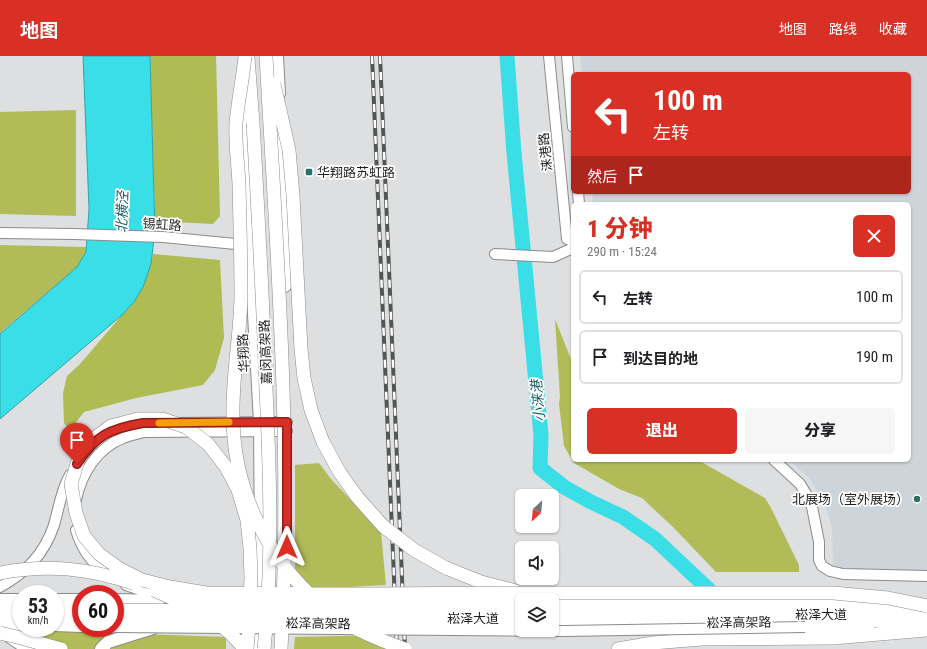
<!DOCTYPE html>
<html lang="zh">
<head>
<meta charset="utf-8">
<style>
	:root { --surface:#fff; --page:#f6f6f6; --text:#202124; --muted:#757577; --line:#e0e0e0; --accent:#d93025 }
	body { margin:0; font-family:"Roboto Condensed","Noto Sans SC",sans-serif; background:var(--page); color:var(--text); height:100vh; display:flex; flex-direction:column; font-size:15px; white-space:nowrap }
	* { box-sizing:border-box; margin:0 }
	p { font-size:13px; color:var(--muted) }
	.icon { flex:none; width:22px; height:22px; fill:none; stroke:currentColor; stroke-width:2; stroke-linecap:round; stroke-linejoin:round }
	.map { position:relative; flex:1; overflow:hidden }
	.side { position:absolute; left:571px; top:146px; width:340px; height:260px; display:flex; flex-direction:column; background:var(--surface); border-radius:6px; box-shadow:0 1px 3px #0004 }
	.side>* { flex:none }
	.hud { position:absolute; left:571px; top:16px; width:340px; height:122px; border-radius:6px; box-shadow:0 1px 3px #0004; background:#d93025; color:#fff; overflow:hidden }
	.needle { width:26px; rotate:206deg }
	.buttons { position:absolute; left:515px; top:433px; display:grid; gap:8px }
	.buttons a { display:grid; place-items:center; width:44px; height:44px; border-radius:6px; background:var(--surface); box-shadow:0 1px 3px #0004; font-size:20px }
	.speed { position:absolute; left:12px; top:529px; display:flex; gap:8px; font-size:20px; font-weight:700; text-align:center }
	.speed>* { display:grid; place-content:center; width:52px; height:52px; border-radius:50%; background:var(--surface); box-shadow:0 1px 3px #0004; line-height:1 }
	.speed small { font-size:10px; font-weight:400 }
	.speed .limit { border:6px solid #d22; background:#fff; color:#111 }
	.pin { position:absolute; display:grid; place-items:center; width:34px; height:34px; color:#fff; margin:-41px -17px; border-radius:50% 50% 50% 0; rotate:-45deg; box-shadow:0 0 4px #0007 }
	.pin .icon { rotate:45deg }
	.me { position:absolute; width:44px; margin:-22px; rotate:0deg; stroke-linejoin:round; filter:drop-shadow(0 0 3px #0008) }
	.turn { display:flex; align-items:center; gap:14px; height:84px; padding:0 16px; font-size:18px }
	.turn .icon { width:52px; height:52px; stroke-width:2.5 }
	.turn b { display:block; font-size:28px; line-height:34px }
	.then { display:flex; align-items:center; height:38px; padding:0 16px; background:#0003; gap:8px; font-size:15px }
	.round { display:grid; place-items:center; flex:none; width:42px; height:42px; border-radius:6px; background:var(--page) }
	.head { display:flex; align-items:center; justify-content:space-between; height:68px; padding:0 16px }
	h1 { font-size:24px; font-weight:800; line-height:30px; color:var(--accent) }
	.primary-button { display:flex; gap:8px; margin-top:auto; padding:8px 16px }
	.primary-button a { flex:1; height:46px; border-radius:6px; background:var(--accent); color:#fff; font-size:16px; font-weight:800; line-height:46px; text-align:center }
	.primary-button a+a { background:var(--page); color:var(--text) }
	ul { padding:0; list-style:none }
	li { display:flex; align-items:center; gap:12px; height:54px; margin:0 8px 6px; padding:0 8px; border:2px solid var(--line); border-radius:6px }
	li div { flex:1 }
	li b { display:block; font-size:15px }
	li em { font-style:normal }
	header { display:flex; align-items:center; gap:24px; box-sizing:border-box; height:56px; padding:0 20px; background:var(--accent); color:#fff }
	header strong { font-size:19px }
	nav { display:flex; gap:22px; margin-inline-start:auto; font-size:14px }
	.map>svg:first-child { display:block }
	.built { fill:#cdd4da }
	.green { fill:#b1bc59 }
	.forest { fill:#afbb53 }
	.water { fill:#39dee7; stroke:#31a4ab }
	.lines { fill:none; stroke-linecap:round; stroke-linejoin:round }
	.river { stroke:#39dee7; stroke-width:15 }
	.secondary-casing { stroke:#8b8b8c; stroke-width:12 }
	.primary-casing { stroke:#8b8b8c; stroke-width:14 }
	.highway-casing { stroke:#8b8b8c; stroke-width:14 }
	.secondary { stroke:#fff; stroke-width:10 }
	.primary { stroke:#fff; stroke-width:12 }
	.highway { stroke:#fff; stroke-width:13 }
	.rail-casing { stroke:#545555; stroke-width:4 }
	.rail { stroke:#fff; stroke-width:2.5; stroke-dasharray:8; stroke-linecap:butt }
	.secondary-bridge-casing { stroke:#8b8b8c; stroke-width:12; stroke-linecap:butt }
	.highway-bridge-casing { stroke:#8b8b8c; stroke-width:14; stroke-linecap:butt }
	.secondary-bridge { stroke:#fff; stroke-width:10 }
	.highway-bridge { stroke:#fff; stroke-width:13 }
	.route-casing { stroke:#8d1f18; stroke-width:10 }
	.route { stroke:#d93025; stroke-width:7 }
	.slow { stroke:#f59e0b; stroke-width:7 }
	.poi-dot { fill:#297066; stroke:#fff; stroke-width:1.5 }
	.labels { text-anchor:middle; stroke-width:3.5; stroke-linejoin:round; paint-order:stroke }
	.street-label { font-size:13px; fill:#1e1e1e; stroke:#fff }
	.poi-label { font-size:13px; fill:#1e1e1e; stroke:#fff; text-anchor:start }
	.water-label { font-size:14px; font-style:italic; fill:#1d5d61; stroke:#fff }
</style>
</head>
<body>
<header>
<strong>地图</strong>
<nav><a>地图</a><a>路线</a><a>收藏</a></nav>
</header>
<div class="map">
<svg width="927" height="593" viewBox="0 0 927 593">
	<rect width="100%" height="100%" fill="#dedfe0"/>
	<path class="built" d="M580,0H927V514H843L833,508L832,472L827,453L810,423L789,404H909V148H593L592,136H909V18H582Z"/>
	<path class="green" d="M76,54V160L0,158V56Z
		M0,189L86,191V196L77,211L0,277Z
		M555,263L573,308V404H698L765,442L771,452L799,509V516H716L674,472L642,442L619,433L574,407L564,390L559,348L560,341Z
		M319,407L331,423L381,476L386,529L295,534V409Z
		M29,574L226,581V593H40Z
		M388,579L389,593H294L295,581Z"/>
	<path class="forest" d="M150,0H216L220,160L213,168L155,165Z
		M153,198L220,204L224,282L215,314L203,329L136,342L84,356L70,374L64,367L63,337L67,320L80,308L122,259L134,246L151,208Z"/>
	<path class="water" d="M83,0H150L155,175L151,208L143,231L134,246L122,259L0,363V278L77,211L86,196L89,153Z"/>
	<g class="lines">
		<path class="river" d="M507,0L514,97L541,379L540,412L564,431L591,446L623,461L655,483L721,545"/>
		<g class="secondary-casing">
			<path id="secondary" d="M549,0L567,183L573,185
				M567,0L573,71
				M578,136L579,148
				M0,177L74,178L163,181L246,189
				M495,198L553,201L573,192
				M177,367L287,366
				M774,404L800,428L811,446L819,486V504L822,510L830,515L843,518L927,520
				M76,444C81,418 97,392 123,382C129,379 137,378 144,376L287,375
				M76,474C82,494 91,505 107,519
				M126,529L160,541
				M0,531C26,516 44,499 54,469C59,452 61,434 70,419
				M0,543H21
				M55,543H81
				M115,543L160,544
				M552,546L888,548
				M0,569L21,570
				M55,570L81,571
				M805,571H869"/>
		</g>
		<g class="primary-casing">
			<path id="primary" d="M277,0L279,38
				M242,43L260,366L261,496L254,593
				M280,72L285,230
				M10,581L28,593
				M101,593L108,586L153,572"/>
		</g>
		<g class="highway-casing">
			<path id="highway" d="M248,2L253,67
				M446,512L481,526L516,535
				M0,552L21,553
				M55,553H81
				M552,556L833,554L927,555
				M0,563H21
				M55,563L81,564
				M552,568L834,564L927,566
				M618,593L653,587L702,583L833,582L927,574"/>
		</g>
		<use href="#secondary" class="secondary"/>
		<use href="#primary" class="primary"/>
		<use href="#highway" class="highway"/>
		<g class="rail-casing">
			<path id="rail" d="M372,0L397,593
				M380,0L405,593"/>
		</g>
		<use href="#rail" class="rail"/>
		<g class="secondary-bridge-casing">
			<path id="secondary-bridge" d="M180,544L386,548L522,547
				M115,571L563,575L805,571"/>
		</g>
		<g class="highway-bridge-casing">
			<path id="highway-bridge" d="M245,0C243,22 238,45 236,67C235,87 238,108 239,128C240,166 241,204 241,242C240,282 232,321 233,360C233,437 271,512 333,558C354,574 380,584 405,593
				M266,0C277,197 292,395 281,593
				M274,28L289,94L293,140L301,293L304,322L311,354L323,386L340,417L358,442L383,470L414,494L446,512
				M253,67C258,155 263,244 266,333C270,419 273,507 264,593
				M0,517C48,508 89,512 135,528
				M154,534L196,553
				M115,554L385,557L522,556
				M115,564L522,568
				M215,564L231,578L245,593
				M0,577L21,582L61,593
				M247,593L248,582L251,522L250,492L247,464L238,434L226,411L208,388L186,371L162,363H138L111,370L92,384L78,405L71,428L76,457L84,480L99,498L120,513L142,524L170,531L206,537L373,538L521,537H833L888,542L927,550"/>
		</g>
		<use href="#secondary-bridge" class="secondary-bridge"/>
		<use href="#highway-bridge" class="highway-bridge"/>
	</g>
	<g class="lines">
		<g class="route-casing">
			<path id="route" d="M77,408C96,379 109,373 143,367L287,366V491"/>
		</g>
		<use href="#route" class="route"/>
		<path class="slow" d="M159,367L229,366"/>
	</g>
	<g class="poi-dot">
		<rect x="305" y="112" width="8" height="8" rx="2"/>
		<circle cx="917" cy="443" r="4"/>
	</g>
	<g class="labels">
		<g class="street-label">
			<text transform="translate(545 96) rotate(-96)" y="5">涞港路</text>
			<text transform="translate(162 168) rotate(4)" y="5">锡虹路</text>
			<text transform="translate(265 296) rotate(-92)" y="5">嘉闵高架路</text>
			<text transform="translate(243 297) rotate(-93)" y="5">华翔路</text>
			<text x="821" y="563">崧泽大道</text>
			<text x="473" y="567">崧泽大道</text>
			<text transform="translate(739 566) rotate(-1)" y="5">崧泽高架路</text>
			<text transform="translate(318 567) rotate(1)" y="5">崧泽高架路</text>
		</g>
		<g class="poi-label">
			<text x="317" y="121">华翔路苏虹路</text>
			<text x="909" y="448" text-anchor="end">北展场（室外展场）</text>
		</g>
		<g class="water-label">
			<text transform="translate(122 156) rotate(-88)" y="5">北横泾</text>
			<text transform="translate(538 345) rotate(-95)" y="5">小涞港</text>
		</g>
	</g>
</svg>
<div class="buttons">
<a><svg class="needle" viewBox="-14 -14 28 28"><path d="M0-13l5 13h-10z" fill="#e53935"/><path d="M0 13l5-13h-10z" fill="#757577"/></svg></a>
<a><svg class="icon" aria-label="sound" viewBox="0 0 24 24"><path d="M4 9h4l5-4v14l-5-4H4zM17 9q2 3 0 6"/></svg></a>
<a><svg class="icon" aria-label="layers" viewBox="0 0 24 24"><path d="M12 4l9 5-9 5-9-5zM3 14l9 5 9-5"/></svg></a>
</div>
<div class="speed"><div>53<small>km/h</small></div><div class="limit">60</div></div>
<div class="pin" style="left:77px;top:408px;background:#d93025"><svg class="icon" aria-label="arrive" viewBox="0 0 24 24"><path d="M6 21V4h12l-3 4 3 4H6"/></svg></div>
<svg class="me" style="left:287px;top:491px" viewBox="-20 -20 40 40"><path d="M0-17L14 15 0 8-14 15z" fill="#d93025" stroke="#fff" stroke-width="4"/></svg>
<div class="hud">
<div class="turn"><svg class="icon" aria-label="left" viewBox="0 0 24 24"><path d="M17 20v-9H6M10 6l-5 5 5 5"/></svg><div><b>100 m</b>左转</div></div>
<div class="then">然后<svg class="icon" aria-label="arrive" viewBox="0 0 24 24"><path d="M6 21V4h12l-3 4 3 4H6"/></svg></div>
</div>
<section class="side">
<div class="head"><div><h1>1 分钟</h1><p>290 m · 15:24</p></div><a class="round" style="background:#d93025;color:#fff"><svg class="icon" aria-label="close" viewBox="0 0 24 24"><path d="M6 6l12 12M18 6L6 18"/></svg></a></div>
<ul>
<li><svg class="icon" aria-label="left" viewBox="0 0 24 24"><path d="M17 20v-9H6M10 6l-5 5 5 5"/></svg><div><b>左转</b></div><em>100 m</em></li>
<li><svg class="icon" aria-label="arrive" viewBox="0 0 24 24"><path d="M6 21V4h12l-3 4 3 4H6"/></svg><div><b>到达目的地</b></div><em>190 m</em></li>
</ul>
<div class="primary-button"><a>退出</a><a>分享</a></div>
</section>
</div>
</body>
</html>
